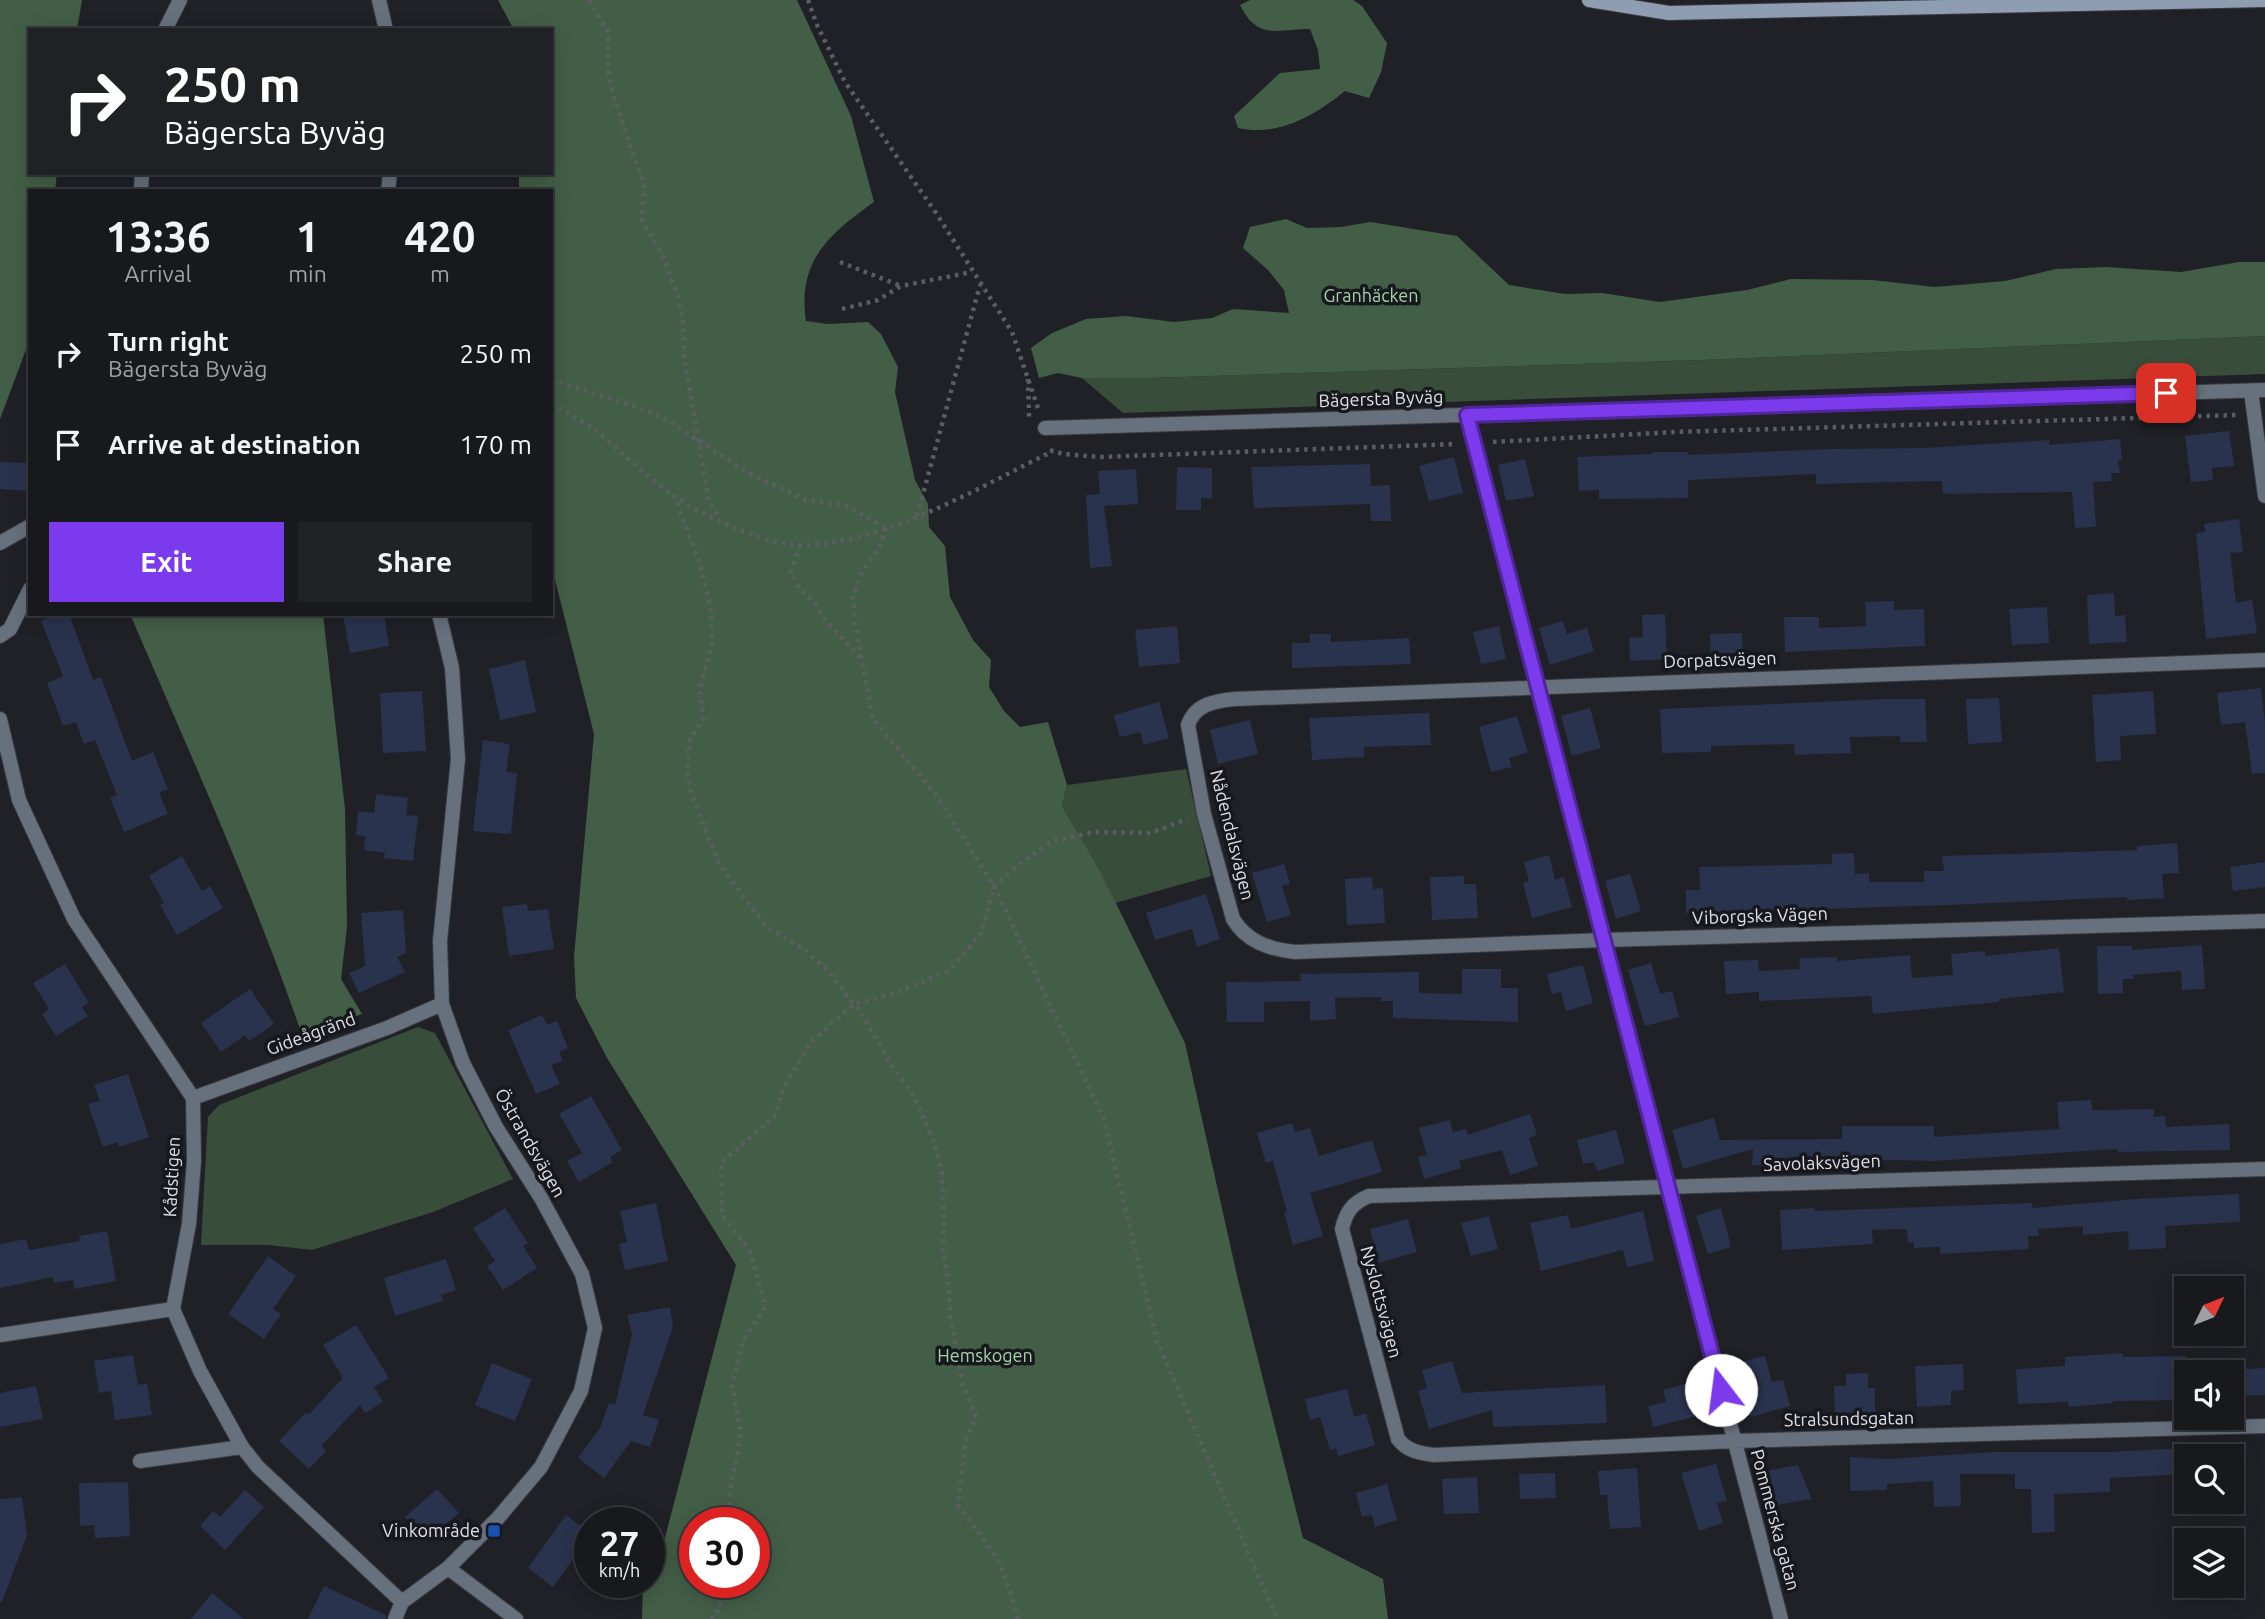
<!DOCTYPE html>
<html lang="en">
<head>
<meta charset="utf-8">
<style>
	:root { --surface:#17191d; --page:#202226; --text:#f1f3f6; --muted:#9ea0a4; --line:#36383b; --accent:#7c3aed }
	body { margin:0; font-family:Ubuntu,sans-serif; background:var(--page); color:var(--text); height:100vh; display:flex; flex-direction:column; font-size:26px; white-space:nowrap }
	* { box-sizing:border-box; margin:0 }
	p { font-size:23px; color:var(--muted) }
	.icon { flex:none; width:38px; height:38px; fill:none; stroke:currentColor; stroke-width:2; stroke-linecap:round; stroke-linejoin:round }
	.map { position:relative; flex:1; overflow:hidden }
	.sheet { position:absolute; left:28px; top:189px; width:525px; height:427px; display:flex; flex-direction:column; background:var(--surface); border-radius:0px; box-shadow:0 4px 18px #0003,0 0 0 2px var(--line) }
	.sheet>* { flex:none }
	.top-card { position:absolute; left:28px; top:28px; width:525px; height:147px; border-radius:0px; box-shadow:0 4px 18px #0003,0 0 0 2px var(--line); background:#202124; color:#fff; overflow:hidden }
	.needle { width:46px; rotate:47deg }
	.fabs { position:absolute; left:2174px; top:1276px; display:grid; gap:14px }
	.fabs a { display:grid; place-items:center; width:70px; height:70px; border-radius:0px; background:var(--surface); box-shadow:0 4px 18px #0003,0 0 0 2px var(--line); font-size:35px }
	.speed { position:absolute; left:574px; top:1507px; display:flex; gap:14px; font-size:35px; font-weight:700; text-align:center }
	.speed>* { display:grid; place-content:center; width:91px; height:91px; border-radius:50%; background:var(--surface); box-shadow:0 4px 18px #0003,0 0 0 2px var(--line); line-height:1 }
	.speed small { font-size:18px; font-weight:400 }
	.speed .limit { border:10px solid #d22; background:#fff; color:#111 }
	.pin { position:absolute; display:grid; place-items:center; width:60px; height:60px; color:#fff; margin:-30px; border-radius:14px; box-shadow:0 4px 10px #0006 }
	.me { position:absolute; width:77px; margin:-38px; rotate:345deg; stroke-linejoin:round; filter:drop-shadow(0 0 5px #0008) }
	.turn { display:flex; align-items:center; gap:24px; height:147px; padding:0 21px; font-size:32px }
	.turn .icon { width:91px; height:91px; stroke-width:2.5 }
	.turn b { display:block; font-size:49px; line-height:60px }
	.eta { display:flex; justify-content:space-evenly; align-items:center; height:119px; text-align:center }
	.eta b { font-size:42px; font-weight:700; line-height:49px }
	.action { display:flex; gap:14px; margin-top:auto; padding:14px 21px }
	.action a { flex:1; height:80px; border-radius:0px; background:var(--accent); color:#fff; font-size:28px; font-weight:700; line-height:80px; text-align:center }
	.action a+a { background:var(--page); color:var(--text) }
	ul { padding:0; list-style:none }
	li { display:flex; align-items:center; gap:21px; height:91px; padding:0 21px }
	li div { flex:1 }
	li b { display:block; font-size:26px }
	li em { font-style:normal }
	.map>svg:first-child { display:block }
	.green { fill:#394d3b }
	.forest { fill:#435e46; fill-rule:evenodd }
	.building { fill:#2a334e }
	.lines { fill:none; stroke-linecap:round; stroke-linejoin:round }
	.service-casing { stroke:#3a3c42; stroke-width:16 }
	.minor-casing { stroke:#3a3c42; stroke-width:16 }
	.secondary-casing { stroke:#3a3c42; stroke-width:16 }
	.path { stroke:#5b5d62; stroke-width:4.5; stroke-dasharray:3.5 5; stroke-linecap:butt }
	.service { stroke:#67707d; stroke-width:14 }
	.minor { stroke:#67707d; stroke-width:14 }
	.secondary { stroke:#8e9db1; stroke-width:14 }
	.route-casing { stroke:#51269a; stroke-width:18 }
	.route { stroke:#7c3aed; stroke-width:12 }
	.transit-dot { fill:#1a4fb4; stroke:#16181d; stroke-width:2.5 }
	.labels { text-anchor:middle; stroke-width:7; stroke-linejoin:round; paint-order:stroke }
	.park-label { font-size:18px; fill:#a2d4a8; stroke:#16181d }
	.street-label { font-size:18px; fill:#dfe0e5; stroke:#16181d }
	.poi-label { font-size:18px; fill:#dfe0e5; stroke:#16181d; text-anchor:end }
</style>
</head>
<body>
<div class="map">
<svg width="2265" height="1619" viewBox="0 0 2265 1619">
	<rect width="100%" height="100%" fill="#1f2127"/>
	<path class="green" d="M2265,336V374L1123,413L1082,378H1150L1701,360Z
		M1186,769L1211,876L1115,903L1098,867L1062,806L1067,785Z
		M418,1027L435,1033L513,1179L433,1212L312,1250L269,1245H201L208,1117L219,1105Z"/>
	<path class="forest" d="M0,0H82L77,30H30V173H57L55,191H30V339L0,419Z
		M498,0H797L851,116L874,202C829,234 797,261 806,321L828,324L868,322L881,334L898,367L895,392L915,480L928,504L929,527L945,546L950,597L973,640L991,660L989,687L1004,711L1020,727L1048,722L1067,785L1062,806L1098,867L1185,1043L1238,1280L1303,1538L1383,1579L1388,1619H642L643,1586L645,1582H649V1575L660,1557L736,1265L607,1058L576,998L574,957L594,734L551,564V191H519V173H551V30H514ZM695,1522H754V1582H695Z
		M1250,0H1353L1362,6L1387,43L1381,72L1369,98L1345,91C1314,116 1278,137 1238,128L1234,116L1280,73L1320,69L1318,50L1310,29C1277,29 1258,41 1240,5Z
		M1286,219L1307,228L1341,227L1370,222L1457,236L1509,285L1565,294L1602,293L1660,302L1747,290L1791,279L1872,280L1935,287L2005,281L2056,269L2106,267L2181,272L2239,262H2265V336L1701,360L1150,378H1082L1058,373L1039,378L1031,348L1052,333L1086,319L1126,316L1174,322L1212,318L1233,309L1289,313L1284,290L1268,270L1243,248L1250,227Z
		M130,614H323L345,809L347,927L341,979L362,1014L303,1038C254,894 190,754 130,614Z"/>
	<path class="building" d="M2229,431L2234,466L2212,468L2213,480L2191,482L2185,436Z
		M2120,439L2122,460H2118L2120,473H2111L2112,481L2093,482L2096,527L2075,528L2072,492L1943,494L1942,481L1816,484V474L1688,480V498L1599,499V490L1579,491L1577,457L1652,454L1653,452H1688V455L1833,449L1924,448L2049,440V445Z
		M1454,457L1463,493L1429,501L1419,466Z
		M1525,459L1534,496L1506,501L1498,465Z
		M0,462L30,463V491L0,489Z
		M1370,464L1371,486L1390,485L1391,521H1371L1370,504L1254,508L1251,467Z
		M1177,467L1212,468V499L1201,498V510H1176Z
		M1136,469L1138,504L1104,506L1112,566L1090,568L1086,495L1100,494L1098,471Z
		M2239,519L2243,552L2230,553L2236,603L2252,600L2257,633L2206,639L2196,533L2205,532L2204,524Z
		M2114,593L2115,616L2125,615L2127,642L2089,644L2087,595Z
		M1894,601V610L1924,609L1925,646L1785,652L1784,617H1819V628L1866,626L1865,602Z
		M2047,607L2049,643L2012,645L2009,609Z
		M58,614H69L93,680L101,677L132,761L153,752L168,789L159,793L168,814L124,832L110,798L117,795L95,740L84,744L76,722L63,726L47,683L63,676L41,621Z
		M343,614H384L389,646L350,653Z
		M1665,614L1667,659L1630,661L1629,638L1643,637L1642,615Z
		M1563,621L1567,634L1587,628L1594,651L1550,665L1539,628Z
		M1177,626L1180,663L1139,667L1135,630Z
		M1499,626L1506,659L1481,664L1473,632Z
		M1742,633L1743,659L1711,660L1710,634Z
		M1310,634H1331V642L1409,638L1411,664L1292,668V643H1310Z
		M525,660L536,712L500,720L489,669Z
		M2261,688L2265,722V773L2252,774L2245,722L2221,725L2217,693Z
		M422,691L426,751L383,753L380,693Z
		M2153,691L2156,734L2120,736L2121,760L2096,762L2092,695Z
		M1999,698L2002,742L1968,744L1966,699Z
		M1887,699H1925L1927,742H1900V736L1850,737L1851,753L1795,755L1794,744L1711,746V752L1662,753L1660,709Z
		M1159,702L1169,738L1144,745L1140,732L1120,737L1114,715Z
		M1590,708L1601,748L1572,756L1561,716Z
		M1429,713L1431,745L1364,747V757L1312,760L1309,718Z
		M1517,716L1528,752L1509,758L1512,767L1491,772L1479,727Z
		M1250,720L1258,754L1218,764L1210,730Z
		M483,740L510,744L506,772L517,773L511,834L473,831Z
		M376,794L408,798L406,815L418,816L413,861L384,858L385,853L364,850L365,836L356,835L358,811L374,813Z
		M2177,843L2179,873L2162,874L2164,898L2127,900V897L1948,905L1686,913V890H1700L1699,867L1832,864V854L1854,853L1855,874L1869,873V882H1924V871H1944L1942,856L2137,850V846Z
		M1549,855L1555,880L1564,877L1572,907L1532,918L1523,883L1529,881L1524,862Z
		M182,856L202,891L210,886L223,908L177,935L160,905L164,903L149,876Z
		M2265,862V887L2233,891L2230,867Z
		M1284,864L1290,884L1282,886L1291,915L1267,922L1252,873Z
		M1630,874L1641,911L1616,919L1605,881Z
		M1464,876V884H1476L1478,918L1432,920L1430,877Z
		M1372,877L1373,889L1383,888L1385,923L1347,925L1345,879Z
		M1206,894L1220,939L1197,947L1192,929L1155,940L1146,913Z
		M527,904L528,911L548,909L554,949L509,956L502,907Z
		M403,910L406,953L397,957L405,972L359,993L349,973L365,966L361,913Z
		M2202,945L2205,989L2182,990L2181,971L2133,975V979H2123V993L2098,994L2097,946H2132V950Z
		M2059,948L2064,992L1999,999V1002L1873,1014L1871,996L1759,1001V992L1726,994L1724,961L1758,960L1759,971L1800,969L1799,958L1837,957V961L1910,955L1912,978L1953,975L1951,954L1985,951V956Z
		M1651,963L1660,994L1672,991L1679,1017L1645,1026L1628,970Z
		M65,964L89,1003L82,1007L88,1016L56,1036L42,1014L49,1009L33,983Z
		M1583,965L1593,1003L1566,1011L1561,992L1552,994L1547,974Z
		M1462,969H1501V988H1518V1022L1393,1018V1001H1381V997L1335,998L1336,1019L1310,1021V1001L1264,1002V1022H1227L1226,982L1301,981L1300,974L1419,972V993L1462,994Z
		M250,989L274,1024L249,1041L245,1035L221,1052L201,1023Z
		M542,1015L547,1025L557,1021L568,1048L559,1052L563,1061L551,1065L560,1084L536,1094L508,1030Z
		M128,1074L149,1137L119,1147L117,1142L103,1147L88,1104L100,1101L94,1085Z
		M591,1096L622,1150L610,1157L613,1162L579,1182L567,1161L582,1153L559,1114Z
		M2091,1100L2092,1110L2154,1109V1117L2165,1116L2166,1127L2229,1124L2230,1150L2118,1152L2117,1149L1933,1161L1895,1160L1789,1164V1166L1752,1165L1753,1149L1683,1169L1672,1130L1714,1118L1720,1140L1842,1139V1126H1934V1137L2059,1129L2057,1102Z
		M1530,1114L1537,1135L1529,1138L1538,1166L1510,1175L1502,1150L1459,1161L1461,1168L1424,1179L1418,1157L1427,1155L1419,1128L1450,1120L1453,1132L1466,1129L1468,1135Z
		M1292,1123L1295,1132L1310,1128L1319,1156L1372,1140L1382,1172L1310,1193L1323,1236L1293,1245L1284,1213L1287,1212L1273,1161L1266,1163L1257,1133Z
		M1616,1130L1625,1163L1597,1171L1594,1162L1583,1164L1577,1140Z
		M2239,1194L2240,1222L2165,1226L2166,1248L2129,1250L2128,1231L2083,1235V1226L2038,1229L2039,1236H2028L2029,1249L1940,1254V1247L1914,1248V1242L1908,1243L1907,1229L1872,1230L1873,1244L1782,1250L1780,1210L1815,1208V1211L2032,1203V1208L2136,1199Z
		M656,1203L668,1261L625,1270L619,1244L627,1242L620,1211Z
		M505,1208L528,1243L523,1246L537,1268L503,1290L487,1266L495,1261L473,1228Z
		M1721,1208L1731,1247L1708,1254L1696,1216Z
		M1643,1211L1654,1261L1627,1267L1623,1250L1541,1271L1530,1223L1568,1215L1571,1229Z
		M1489,1216L1498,1249L1471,1256L1461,1223Z
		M1408,1219L1417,1252L1379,1263L1370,1229Z
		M107,1231L116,1281L74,1289L73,1280L54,1283L53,1277L0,1288V1244L26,1239L29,1250L80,1241L79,1236Z
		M268,1256L296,1276L273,1309L281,1314L264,1339L228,1314Z
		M446,1259L456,1290L441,1295L443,1301L395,1316L384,1278Z
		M670,1307L673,1327L643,1415L659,1420L650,1447L631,1441L604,1478L578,1458L600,1428L609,1403L615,1405L632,1334L627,1315Z
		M356,1325L389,1378L374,1387L383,1402L365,1413L360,1405L321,1446L326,1451L309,1469L279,1441L306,1412L308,1415L343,1378L323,1345Z
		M2122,1353L2123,1357L2186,1356V1400L2112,1401L2113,1403L2069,1407L2068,1402L2018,1404L2016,1369L2065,1366V1357Z
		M133,1355L138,1385L147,1383L152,1415L115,1420L111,1391L99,1393L94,1361Z
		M1765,1356L1772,1382L1783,1380L1790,1406L1751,1417L1737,1363Z
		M1452,1361L1462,1393L1605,1385L1607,1423L1493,1427L1492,1410L1429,1429L1418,1391L1427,1388L1422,1370Z
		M492,1363L532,1379L515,1421L475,1405Z
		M1963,1364L1964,1390L1951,1391V1405L1917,1407L1915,1366Z
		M2265,1368V1395L2231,1396V1370Z
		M1868,1373V1388H1875V1413H1835L1834,1386H1846V1374Z
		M1688,1383L1697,1416L1653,1427L1648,1406L1666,1402L1663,1390Z
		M36,1386L43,1419L0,1427V1393Z
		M1347,1389L1354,1417L1366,1413L1375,1445L1338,1456L1336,1448L1330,1450L1320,1417L1310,1420L1305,1399Z
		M2186,1448V1474L2110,1478V1492L2054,1494L2055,1532L2032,1533L2031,1489H2015V1474H1960L1961,1506L1934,1507L1933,1481L1887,1484V1490L1850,1491V1457L1887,1459L1995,1452H2109Z
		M1716,1464L1727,1501L1717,1503L1723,1523L1699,1531L1681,1473Z
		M1798,1465L1812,1499L1776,1505L1766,1471Z
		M1637,1468L1641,1527L1610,1529L1607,1495H1600L1598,1471Z
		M1555,1473L1556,1498L1520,1499L1519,1474Z
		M1477,1477L1479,1513L1444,1514L1442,1479Z
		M128,1482L130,1536L95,1538L94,1525L80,1526L79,1483Z
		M1387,1484L1397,1520L1375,1527L1372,1515L1362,1517L1356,1493Z
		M437,1489L459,1513L426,1541L405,1517Z
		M245,1490L264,1507L225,1550L200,1526L213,1511L220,1517Z
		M22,1497L27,1535L2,1602H0V1499Z
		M566,1515L590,1533V1536L553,1587L528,1568Z
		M324,1586L386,1615V1619H308Z
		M212,1593L244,1619H191Z"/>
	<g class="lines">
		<g class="service-casing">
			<path id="service" d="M0,636L10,629L30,589
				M140,1461L242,1447
				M448,1568L516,1619"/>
		</g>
		<g class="minor-casing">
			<path id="minor" d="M379,0L386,30
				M165,30L180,0
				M141,191L142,173
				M388,191L390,173
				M2251,391L2265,496
				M1467,415L1781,1619
				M1045,428L2265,390
				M0,543L30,526
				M2265,660L1234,699C1215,701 1195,704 1188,725L1204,814L1233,919C1247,942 1269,949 1295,952L1604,940L2265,921
				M0,719L19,800L74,919L193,1098L194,1161L189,1224L173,1309L200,1371L242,1447L258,1467L402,1602
				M193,1098L387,1028L442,1004
				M2265,1169L1369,1196C1352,1203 1346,1212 1342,1229L1398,1439C1407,1451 1419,1453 1434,1455L1735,1441L2265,1426
				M0,1335L173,1309
				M395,1619L402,1602L448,1568L498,1518L541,1467L581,1391L595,1328L582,1274L541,1198L496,1127L463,1063L442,1004L440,941L458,759L452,668L439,614"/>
		</g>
		<g class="secondary-casing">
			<path id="secondary" d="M1589,0L1669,13L2265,0"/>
		</g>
		<path class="path" d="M589,0L608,32V70L612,90L632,152L644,182L642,220L664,258L679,300L683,321L684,357L709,501L720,519
			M808,0L817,25L845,82L936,213L1012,332L1039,411
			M840,262L901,286
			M842,309L878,300L901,286L972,272
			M1028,379L1029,417
			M551,380L640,408L667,420L748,473L806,500L846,506L886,528
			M551,404C565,412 580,419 592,428C626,454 654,486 692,507C718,522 772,546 802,545C884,544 980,487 1053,451
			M1493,442L1675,432L2236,415
			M1050,450L1063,454L1100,457L1456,444
			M674,495L698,558L711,608L712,643L700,689L703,718L690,740L687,772L691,793L719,864L766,926L805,950L829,972L861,1013L894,1069L915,1098L933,1140L942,1174L944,1221L943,1250L949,1287L950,1314L963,1385L976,1417L966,1439L958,1505L998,1559L1010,1590L1018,1619
			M917,516L980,285
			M887,528L877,551L862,572L853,597L855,623L873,719L937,796L994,886L1104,1120L1157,1341L1277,1619
			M800,545L791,572L799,588L813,601L826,621L860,657
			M728,1522L730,1491L741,1434L732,1384L743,1341L765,1307L751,1253L722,1215L721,1163L774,1117L784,1087L810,1043L854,1004L890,995L948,971L981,934L994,886L1021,863L1052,841L1094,832L1151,833L1187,819
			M711,1619L718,1610L727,1582"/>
		<use href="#service" class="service"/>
		<use href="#minor" class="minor"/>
		<use href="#secondary" class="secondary"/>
	</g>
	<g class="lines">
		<g class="route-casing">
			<path id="route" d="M1721,1390L1467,415L2166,393"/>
		</g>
		<use href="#route" class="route"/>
	</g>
	<rect class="transit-dot" x="487" y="1524" width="14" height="14" rx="3.5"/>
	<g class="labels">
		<g class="park-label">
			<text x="1371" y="302">Granhäcken</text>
			<text x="985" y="1362">Hemskogen</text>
		</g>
		<g class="street-label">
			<text transform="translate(1381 399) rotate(-2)" y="6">Bägersta Byväg</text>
			<text transform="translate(1720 660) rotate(-2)" y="6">Dorpatsvägen</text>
			<text transform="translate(1232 835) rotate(76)" y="6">Nådendalsvägen</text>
			<text transform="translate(1760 916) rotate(-2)" y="6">Viborgska Vägen</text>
			<text transform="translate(311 1034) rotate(-20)" y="6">Gideågränd</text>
			<text transform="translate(530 1143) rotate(60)" y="6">Östrandsvägen</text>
			<text transform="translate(1822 1163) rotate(-2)" y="6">Savolaksvägen</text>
			<text transform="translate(172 1177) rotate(-87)" y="6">Kådstigen</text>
			<text transform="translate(1381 1302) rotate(75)" y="6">Nyslottsvägen</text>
			<text transform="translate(1849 1419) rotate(-1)" y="6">Stralsundsgatan</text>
			<text transform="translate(1775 1520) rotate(75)" y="6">Pommerska gatan</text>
		</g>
		<g class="poi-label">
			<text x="480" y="1537">Vinkområde</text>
		</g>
	</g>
</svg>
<div class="fabs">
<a><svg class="needle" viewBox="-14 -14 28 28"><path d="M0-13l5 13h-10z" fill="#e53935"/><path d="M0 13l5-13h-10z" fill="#9ea0a4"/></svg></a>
<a><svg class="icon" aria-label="sound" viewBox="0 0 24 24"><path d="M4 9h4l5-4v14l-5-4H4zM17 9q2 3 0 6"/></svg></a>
<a><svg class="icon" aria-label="search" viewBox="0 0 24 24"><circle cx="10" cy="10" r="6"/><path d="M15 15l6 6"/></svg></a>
<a><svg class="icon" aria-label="layers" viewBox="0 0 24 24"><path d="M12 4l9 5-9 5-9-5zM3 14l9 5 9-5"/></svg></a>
</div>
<div class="speed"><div>27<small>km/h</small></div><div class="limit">30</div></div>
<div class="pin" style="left:2166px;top:393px;background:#d93025"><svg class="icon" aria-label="arrive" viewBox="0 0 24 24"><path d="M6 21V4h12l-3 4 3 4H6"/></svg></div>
<svg class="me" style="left:1721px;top:1390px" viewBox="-20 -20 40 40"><circle r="19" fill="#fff"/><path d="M0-13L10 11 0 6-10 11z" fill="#7c3aed"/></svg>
<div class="top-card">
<div class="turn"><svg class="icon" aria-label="right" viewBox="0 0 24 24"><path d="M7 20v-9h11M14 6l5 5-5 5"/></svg><div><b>250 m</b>Bägersta Byväg</div></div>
</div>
<section class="sheet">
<div class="eta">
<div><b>13:36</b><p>Arrival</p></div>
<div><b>1</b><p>min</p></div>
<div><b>420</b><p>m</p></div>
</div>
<ul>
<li><svg class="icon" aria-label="right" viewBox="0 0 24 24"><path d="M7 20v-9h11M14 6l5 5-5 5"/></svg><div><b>Turn right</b><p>Bägersta Byväg</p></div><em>250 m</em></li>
<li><svg class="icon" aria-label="arrive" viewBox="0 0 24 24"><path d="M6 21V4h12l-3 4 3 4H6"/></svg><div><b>Arrive at destination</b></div><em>170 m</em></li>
</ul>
<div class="action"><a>Exit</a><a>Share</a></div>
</section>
</div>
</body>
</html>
